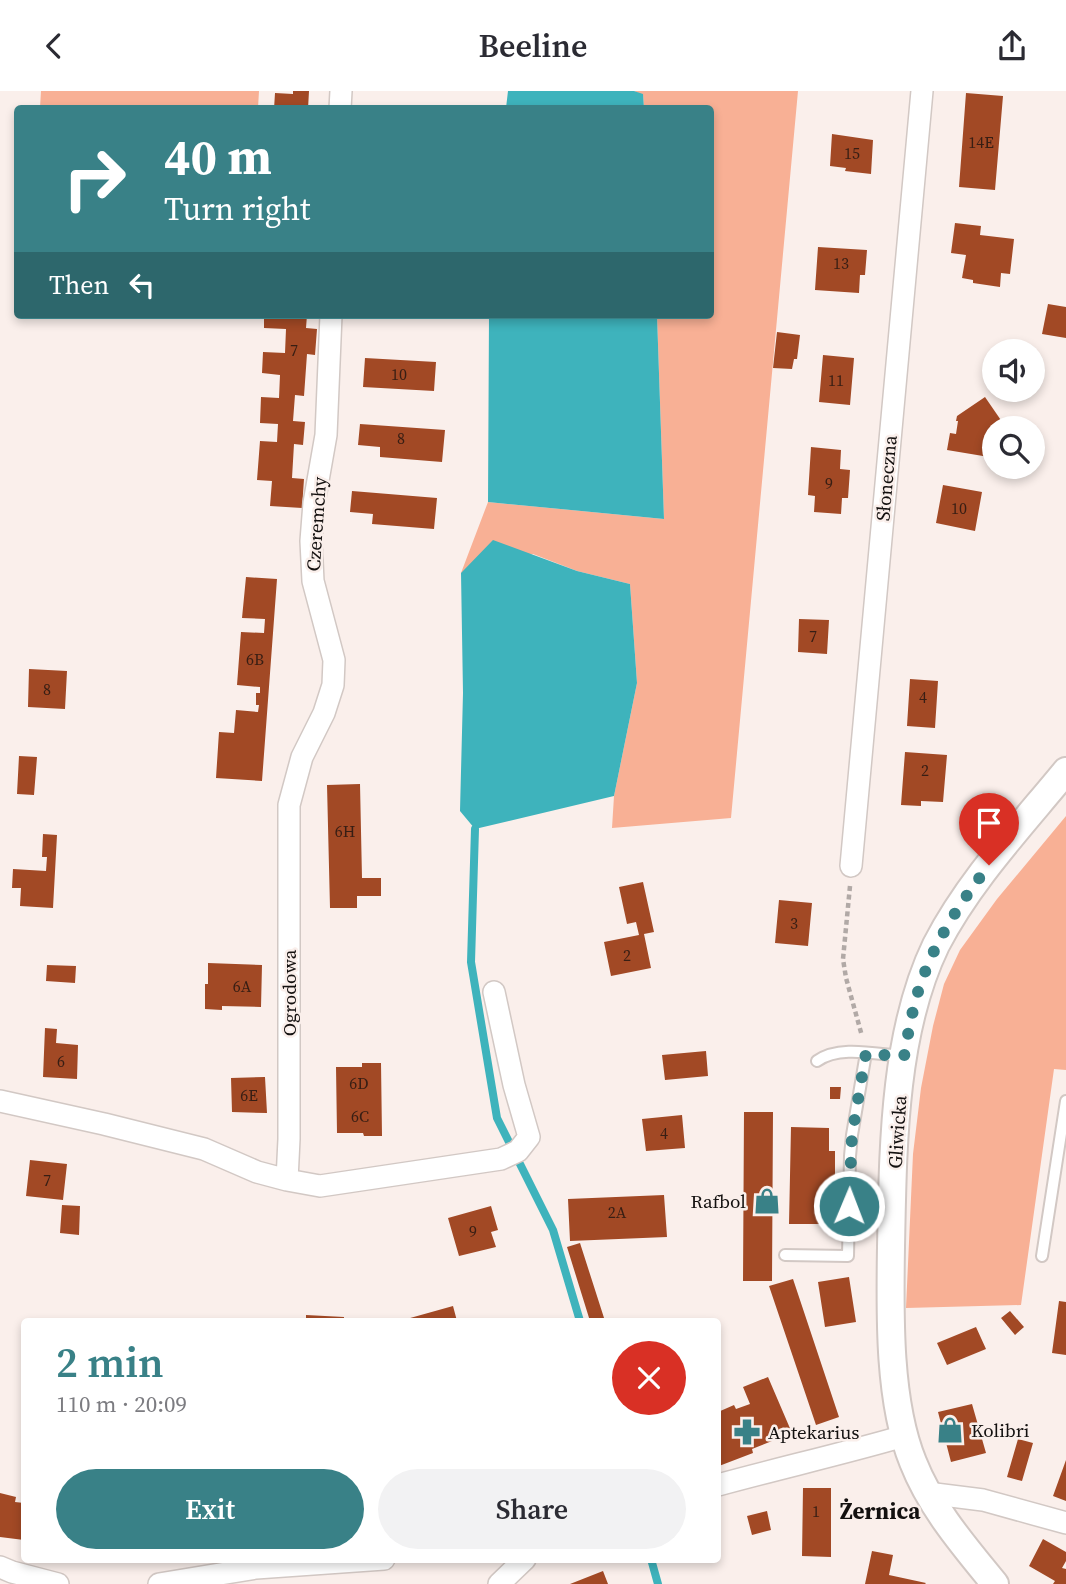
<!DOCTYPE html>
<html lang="en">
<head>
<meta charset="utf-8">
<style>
	:root { --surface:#fff; --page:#f2f2f3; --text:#2b2b33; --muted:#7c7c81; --accent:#398187 }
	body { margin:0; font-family:"Source Serif 4",serif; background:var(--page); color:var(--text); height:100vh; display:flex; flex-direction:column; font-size:26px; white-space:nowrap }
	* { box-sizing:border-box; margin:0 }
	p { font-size:23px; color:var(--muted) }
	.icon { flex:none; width:38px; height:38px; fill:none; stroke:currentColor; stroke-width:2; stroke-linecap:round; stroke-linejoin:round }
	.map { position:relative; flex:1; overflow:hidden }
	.drawer { position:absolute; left:21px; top:1227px; width:700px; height:245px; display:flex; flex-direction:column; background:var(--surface); border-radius:7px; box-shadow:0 4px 10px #0003 }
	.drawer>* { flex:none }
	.guide { position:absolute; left:14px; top:14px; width:700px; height:214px; border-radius:7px; box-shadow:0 4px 10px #0003; background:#398187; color:#fff; overflow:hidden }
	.fabs { position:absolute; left:982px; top:248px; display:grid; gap:14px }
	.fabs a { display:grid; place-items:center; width:63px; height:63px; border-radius:50%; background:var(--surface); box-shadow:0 4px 10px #0003; font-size:35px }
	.pin { position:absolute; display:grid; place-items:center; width:60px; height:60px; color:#fff; margin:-72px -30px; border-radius:50% 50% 50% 0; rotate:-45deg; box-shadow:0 0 7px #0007 }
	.pin .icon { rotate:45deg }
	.me { position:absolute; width:77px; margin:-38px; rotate:1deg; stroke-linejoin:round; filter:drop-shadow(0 0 5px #0008) }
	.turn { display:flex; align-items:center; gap:24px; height:147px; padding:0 35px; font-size:32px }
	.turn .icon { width:91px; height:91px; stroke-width:2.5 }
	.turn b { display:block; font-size:49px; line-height:60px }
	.then { display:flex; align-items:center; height:66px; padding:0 35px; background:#0003; gap:14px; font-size:26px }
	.round { display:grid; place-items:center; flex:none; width:74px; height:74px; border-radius:37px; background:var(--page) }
	.head { display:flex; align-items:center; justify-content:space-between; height:119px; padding:0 35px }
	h1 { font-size:42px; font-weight:600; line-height:52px; color:var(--accent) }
	.cta { display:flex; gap:14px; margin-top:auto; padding:14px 35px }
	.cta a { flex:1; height:80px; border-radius:42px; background:var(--accent); color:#fff; font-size:28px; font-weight:600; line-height:80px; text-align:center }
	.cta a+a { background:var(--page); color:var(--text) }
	header { display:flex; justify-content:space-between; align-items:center; height:91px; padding:0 35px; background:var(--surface); font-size:32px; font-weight:600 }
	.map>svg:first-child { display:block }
	.green { fill:#f8b095 }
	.water { fill:#3eb3bc }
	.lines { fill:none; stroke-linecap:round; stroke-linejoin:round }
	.stream { stroke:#3eb3bc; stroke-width:8 }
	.building { fill:#a24925 }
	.service-casing { stroke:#d2c8c4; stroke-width:14 }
	.minor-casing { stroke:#d2c8c4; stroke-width:24 }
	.tertiary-casing { stroke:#d2c8c4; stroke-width:30 }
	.path { stroke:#b1a9a6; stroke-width:4.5; stroke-dasharray:5 3.5; stroke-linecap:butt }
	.service { stroke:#fff; stroke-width:10 }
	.minor { stroke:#fff; stroke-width:21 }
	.tertiary { stroke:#fff; stroke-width:26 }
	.route { stroke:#398187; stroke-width:12; stroke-dasharray:0 21.6 }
	.labels { text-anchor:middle; stroke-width:5; stroke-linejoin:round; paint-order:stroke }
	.number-label { font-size:16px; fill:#371e14 }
	.street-label { font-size:19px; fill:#13100f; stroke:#faefeb }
	.poi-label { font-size:19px; fill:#13100f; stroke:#faefeb; text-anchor:start }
	.quarter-label { font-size:23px; font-weight:bold; fill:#13100f; stroke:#faefeb }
</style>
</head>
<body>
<header><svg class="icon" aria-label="back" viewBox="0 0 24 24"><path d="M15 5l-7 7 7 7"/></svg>Beeline<svg class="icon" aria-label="share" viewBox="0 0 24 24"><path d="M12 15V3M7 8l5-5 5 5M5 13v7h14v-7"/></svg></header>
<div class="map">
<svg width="1066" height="1493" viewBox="0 0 1066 1493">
	<rect width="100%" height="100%" fill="#faefeb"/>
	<path class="green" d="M41,0H259L258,17H40Z
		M634,0H798L731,727L612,737L614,705L637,592L630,493L577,480L533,463L461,482L488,411L664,428L657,224H710V18L644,17L643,4Z
		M1066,725V979L1054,978L1021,1214L906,1217L913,1063L921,997L933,935L944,893L960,859L997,808Z"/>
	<path class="water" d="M508,0H634L643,3L644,17H506Z
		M489,224H657L664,428L488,411Z
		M493,449L577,480L630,493L637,592L614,705L475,738L460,720L463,602L461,482Z"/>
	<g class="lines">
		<path class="stream" d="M475,738L471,871L497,1027L553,1139L580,1230
			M651,1468L658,1493"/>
	</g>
	<path class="building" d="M293,0H309L308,18H274L275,2L293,3Z
		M966,2L1003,5L995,99L959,96Z
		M832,43L873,49L871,83L845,80L846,77L830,75Z
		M955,132L981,135L980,144L1014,148L1010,183L1001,182L1000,196L973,192V189L962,187L966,164L951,162Z
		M818,156L867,159L865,184H860L859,202L815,199Z
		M1048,213L1066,216V247L1042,243Z
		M264,224H307L306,237L317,238L315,264L307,263L304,305L295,304L293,330L305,331L303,354L294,353L292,387L304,388L302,417L270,415L272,390L257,389L260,350L277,351L278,333L260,332L261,306L279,307L280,284L262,282L263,261L285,262L286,238L264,237Z
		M777,241L800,244L797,268H794L792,278L773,277Z
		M823,264L854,267L850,314L819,311Z
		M365,267L436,271L434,300L363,296Z
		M985,306L1007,338H994V346L992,347L989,366L947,359L950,342L956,343L958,330H956L957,325Z
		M360,333L445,339L442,371L380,366V356L358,354Z
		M811,356L841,359L840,378L850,379L848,407H842L841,423L814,421L815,405L808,404Z
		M943,394L982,401L975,440L936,432Z
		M352,400L437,407L434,438L372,433L373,423L350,421Z
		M246,486L277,488L262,690L216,687L219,641L234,642L236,619L258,621L259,614H256V602H260V596L237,594L241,541L264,542L265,528L242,527Z
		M799,528L829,529L827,563L798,561Z
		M29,578L67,580L65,618L28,616Z
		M910,588L938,590L935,637L907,635Z
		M905,661L947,664L943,711L921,710V715L901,714Z
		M19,665L37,666L34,704L17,703Z
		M360,693L362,787H381V805H357V817H330L327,694Z
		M43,743L57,744L53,817L20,815L21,797H12L13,778L46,780L47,766H42Z
		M643,791L654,841L644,843L651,877L611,885L604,851L639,844L636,831L627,833L619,796Z
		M779,809L812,812L808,855L775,852Z
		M208,872L262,874L261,916L222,915V919L205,918V893H208Z
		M47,874L76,875L75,892L46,890Z
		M45,937L57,938L56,952L78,954L77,988L43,986Z
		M706,960L708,985L665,989L662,964Z
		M362,972H381L382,1045H364L363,1042H337L336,976H362Z
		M265,986L267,1022L232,1021L231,987Z
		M830,996H841L840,1008H830Z
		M744,1021H773L772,1190H743Z
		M682,1024L685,1057L646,1060L642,1028Z
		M791,1036L829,1037V1060H835V1097H828V1133H789Z
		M30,1069L67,1073L63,1109L26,1105Z
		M664,1104L667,1146L570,1150L568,1108Z
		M62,1114L80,1115L79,1144L60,1142Z
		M491,1115L498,1139L491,1141L496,1156L459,1165L448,1127Z
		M580,1152L605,1230H590L567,1156Z
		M849,1186L856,1231L825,1236L818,1191Z
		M793,1188L839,1326L816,1334L769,1195Z
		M1059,1210L1066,1211V1264L1052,1262Z
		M453,1215L457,1230H403V1229Z
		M1010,1220L1024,1236L1015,1244L1001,1227Z
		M306,1224L344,1226V1230H306Z
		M976,1236L986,1258L947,1274L937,1252Z
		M768,1286L792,1342L752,1358L753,1362L719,1375L718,1371V1321L734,1314L736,1318L750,1313L743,1296Z
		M972,1313L986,1362L951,1371L938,1321Z
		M1018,1348L1033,1352L1022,1390L1007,1386Z
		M1066,1369V1410L1053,1405Z
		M803,1397H831V1466L802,1465Z
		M0,1402L16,1406L15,1411L24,1412V1449L0,1446Z
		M767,1420L771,1439L752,1444L747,1425Z
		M1043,1448L1066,1461V1470L1062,1477L1066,1478V1493H1053L1055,1490L1029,1475Z
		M872,1460L893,1464L889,1484L926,1492L925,1493H865Z
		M603,1480L608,1493H570Z"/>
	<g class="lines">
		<g class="service-casing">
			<path id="service" d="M817,970C839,954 875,963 901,965
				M785,1164L848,1165L850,1065L852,1044L866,962
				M1042,1165L1066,1010"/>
		</g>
		<g class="minor-casing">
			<path id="minor" d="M340,18L341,0
				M851,775L922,0
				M0,1010L104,1033L204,1058L257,1081L287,1089L320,1095L501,1068L518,1060L529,1046L514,994L494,901
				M287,1089L289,1048V714L302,666L324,622L333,594L334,569L313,490L311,450L314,412L326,344L331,224
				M718,1394C780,1377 842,1363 904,1345
				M927,1402L983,1409L1066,1432
				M0,1476L12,1481L58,1493
				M159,1493L256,1477L384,1468
				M499,1493L525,1468"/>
		</g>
		<g class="tertiary-casing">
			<path id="tertiary" d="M995,1493C964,1455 931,1417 913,1371C888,1310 890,1221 891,1156C893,1059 893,943 936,854C969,790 1020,736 1066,680"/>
		</g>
		<path class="path" d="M850,795L843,868L846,887L862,945"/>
		<use href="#service" class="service"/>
		<use href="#minor" class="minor"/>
		<use href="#tertiary" class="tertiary"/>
	</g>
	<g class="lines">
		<path class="route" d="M849,1115L852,1044L866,962L904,966C909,937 914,908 925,881C940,842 964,807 989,774"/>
	</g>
	<defs>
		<g id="shop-bare" transform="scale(2.1)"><path d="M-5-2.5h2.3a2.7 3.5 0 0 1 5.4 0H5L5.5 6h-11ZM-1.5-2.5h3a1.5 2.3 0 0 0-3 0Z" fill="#398187" stroke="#faefeb" stroke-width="2.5" paint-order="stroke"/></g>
		<g id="pharmacy-bare" transform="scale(2.1)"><path d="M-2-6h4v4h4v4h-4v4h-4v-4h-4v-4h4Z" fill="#398187" stroke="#faefeb" stroke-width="2.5" paint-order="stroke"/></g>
	</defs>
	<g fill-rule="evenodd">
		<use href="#shop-bare" x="767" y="1110"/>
		<use href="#shop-bare" x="950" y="1339"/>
		<use href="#pharmacy-bare" x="747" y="1341"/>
	</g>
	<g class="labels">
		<g class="number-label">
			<text x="981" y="57">14E</text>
			<text x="852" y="68">15</text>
			<text x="841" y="178">13</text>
			<text x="294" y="265">7</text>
			<text x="399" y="289">10</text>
			<text x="836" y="295">11</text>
			<text x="401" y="353">8</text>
			<text x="829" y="398">9</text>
			<text x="959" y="423">10</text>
			<text x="813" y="551">7</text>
			<text x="255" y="574">6B</text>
			<text x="47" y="604">8</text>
			<text x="923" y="612">4</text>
			<text x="925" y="685">2</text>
			<text x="345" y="746">6H</text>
			<text x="794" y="838">3</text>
			<text x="627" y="870">2</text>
			<text x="242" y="901">6A</text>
			<text x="61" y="976">6</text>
			<text x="359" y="998">6D</text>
			<text x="249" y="1010">6E</text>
			<text x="360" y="1031">6C</text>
			<text x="664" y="1048">4</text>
			<text x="47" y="1095">7</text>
			<text x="617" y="1127">2A</text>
			<text x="473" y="1146">9</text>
			<text x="816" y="1426">1</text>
		</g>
		<g class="street-label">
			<text transform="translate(886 387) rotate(-85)" y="7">Słoneczna</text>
			<text transform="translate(316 433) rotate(-86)" y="7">Czeremchy</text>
			<text transform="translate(289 902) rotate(-90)" y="7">Ogrodowa</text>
			<text transform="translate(897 1041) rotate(-86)" y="7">Gliwicka</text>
		</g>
		<g class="poi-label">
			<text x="746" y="1117" text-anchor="end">Rafbol</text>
			<text x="971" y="1346">Kolibri</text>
			<text x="768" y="1348">Aptekarius</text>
		</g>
		<g class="quarter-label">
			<text x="880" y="1428">Żernica</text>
		</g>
	</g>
</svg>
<div class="fabs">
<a><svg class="icon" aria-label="sound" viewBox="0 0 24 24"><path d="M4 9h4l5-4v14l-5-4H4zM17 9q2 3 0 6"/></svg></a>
<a><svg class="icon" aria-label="search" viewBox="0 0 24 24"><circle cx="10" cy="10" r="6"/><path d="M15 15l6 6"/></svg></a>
</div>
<div class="pin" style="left:989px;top:774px;background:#d93025"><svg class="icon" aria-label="arrive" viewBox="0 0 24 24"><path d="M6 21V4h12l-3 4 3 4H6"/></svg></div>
<svg class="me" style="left:849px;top:1115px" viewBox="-20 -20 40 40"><circle r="17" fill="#398187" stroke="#fff" stroke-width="3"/><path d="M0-11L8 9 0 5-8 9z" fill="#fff"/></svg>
<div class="guide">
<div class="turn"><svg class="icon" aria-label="right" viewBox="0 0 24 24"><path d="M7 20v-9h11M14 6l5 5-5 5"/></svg><div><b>40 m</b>Turn right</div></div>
<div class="then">Then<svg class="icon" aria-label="left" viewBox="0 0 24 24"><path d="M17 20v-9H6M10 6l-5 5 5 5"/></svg></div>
</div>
<section class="drawer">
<div class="head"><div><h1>2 min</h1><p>110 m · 20:09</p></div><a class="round" style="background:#d93025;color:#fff"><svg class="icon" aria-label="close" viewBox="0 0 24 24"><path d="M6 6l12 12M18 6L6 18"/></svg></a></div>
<div class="cta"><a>Exit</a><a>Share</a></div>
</section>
</div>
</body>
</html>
